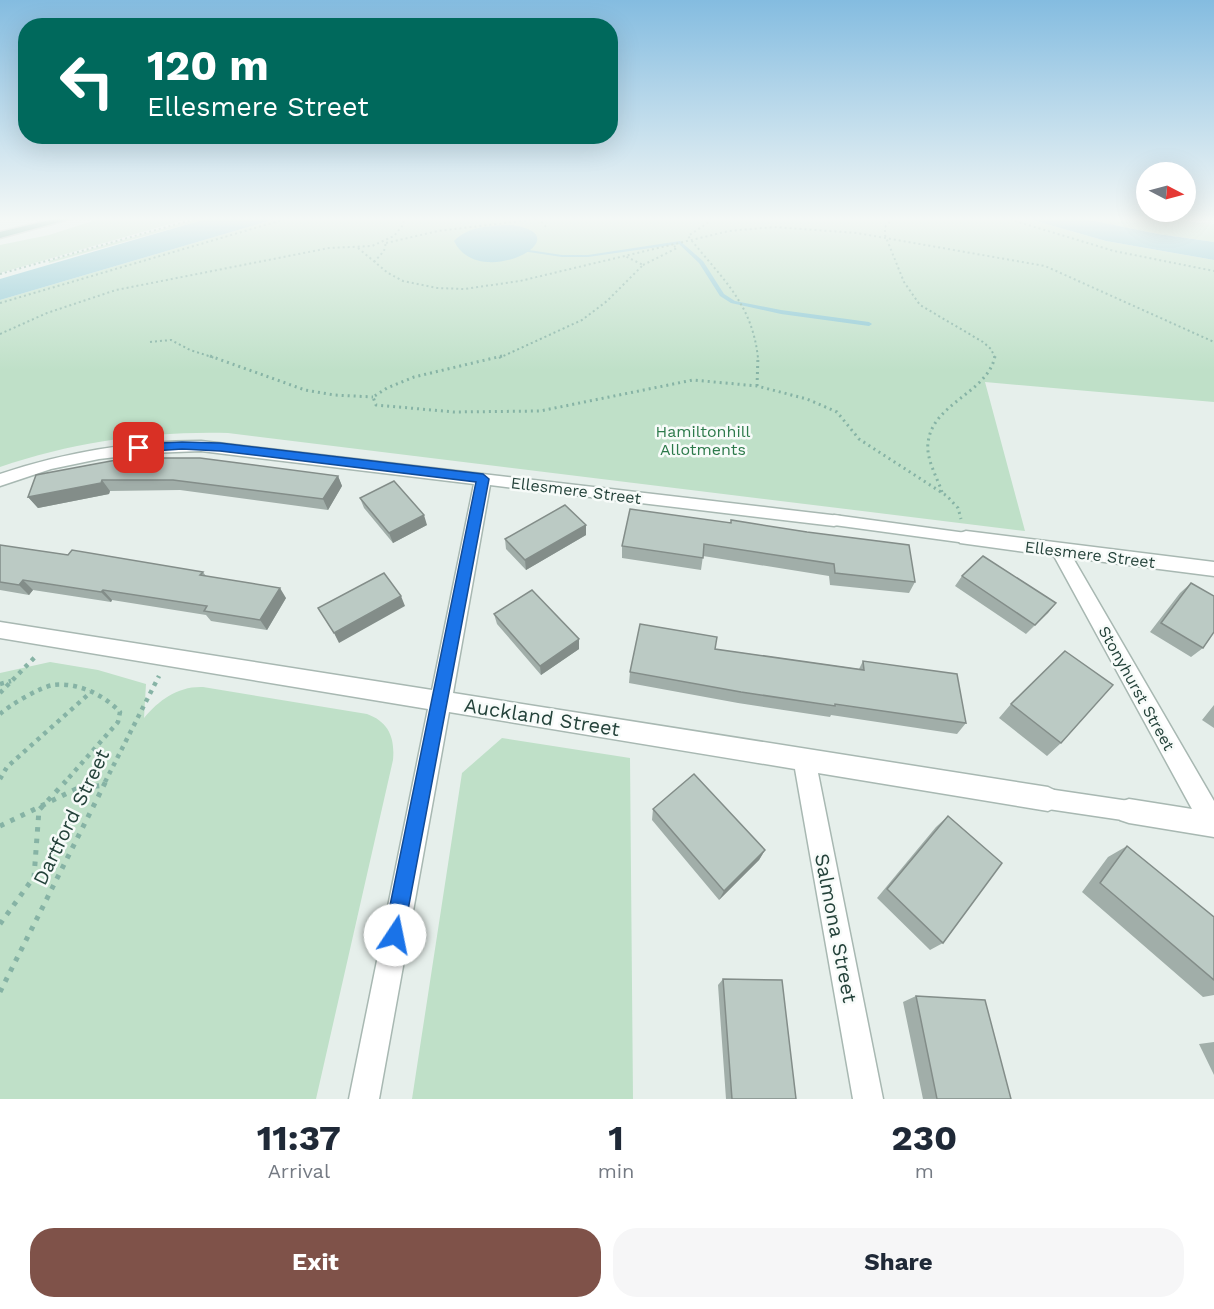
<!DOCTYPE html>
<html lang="en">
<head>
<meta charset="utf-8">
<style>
	:root { --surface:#fff; --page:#f6f6f7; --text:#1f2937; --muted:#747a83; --accent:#7f5249 }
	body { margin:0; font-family:"Work Sans",sans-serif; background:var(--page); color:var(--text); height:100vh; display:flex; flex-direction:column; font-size:22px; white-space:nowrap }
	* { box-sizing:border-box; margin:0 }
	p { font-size:20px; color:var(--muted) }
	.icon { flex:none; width:33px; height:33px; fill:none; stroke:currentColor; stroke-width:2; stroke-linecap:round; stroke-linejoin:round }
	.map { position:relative; height:1099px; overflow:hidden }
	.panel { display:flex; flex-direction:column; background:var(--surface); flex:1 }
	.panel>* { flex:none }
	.guide { position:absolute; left:18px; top:18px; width:600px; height:126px; border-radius:24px; box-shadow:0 6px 24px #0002; background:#00695c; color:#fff; overflow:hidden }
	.needle { width:39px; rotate:96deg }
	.tools { position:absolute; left:1136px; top:162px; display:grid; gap:12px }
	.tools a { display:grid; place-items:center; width:60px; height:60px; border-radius:50%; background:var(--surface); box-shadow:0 6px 24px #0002; font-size:30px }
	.pin { position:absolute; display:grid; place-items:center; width:51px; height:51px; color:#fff; margin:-26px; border-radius:12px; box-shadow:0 3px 9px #0006 }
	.me { position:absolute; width:66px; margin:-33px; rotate:11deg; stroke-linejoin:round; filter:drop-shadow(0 0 4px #0008) }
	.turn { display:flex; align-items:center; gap:21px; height:126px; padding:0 30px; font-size:27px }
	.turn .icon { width:78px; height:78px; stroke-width:2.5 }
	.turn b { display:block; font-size:42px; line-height:51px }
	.eta { display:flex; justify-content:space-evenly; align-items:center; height:102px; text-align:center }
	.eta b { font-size:36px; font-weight:700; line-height:42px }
	.button { display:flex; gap:12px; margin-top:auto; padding:12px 30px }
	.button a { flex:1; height:69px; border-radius:24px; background:var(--accent); color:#fff; font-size:24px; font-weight:700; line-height:69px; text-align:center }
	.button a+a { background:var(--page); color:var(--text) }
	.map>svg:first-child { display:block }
	.green { fill:#bfe0c8 }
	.water { fill:#8ec9d4 }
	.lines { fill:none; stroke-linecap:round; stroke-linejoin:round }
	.stream { fill:#8ec9d4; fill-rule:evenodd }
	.service-casing { stroke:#a8b8b2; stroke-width:3 }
	.minor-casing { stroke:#a8b8b2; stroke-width:3 }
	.primary-casing { stroke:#c2cac8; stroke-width:3 }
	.path-far3 { stroke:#86b3a5; stroke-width:2; stroke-dasharray:2 3; stroke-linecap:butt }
	.path-far2 { stroke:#86b3a5; stroke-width:3; stroke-dasharray:2 4; stroke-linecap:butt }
	.path-far1 { stroke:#86b3a5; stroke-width:4.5; stroke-dasharray:4 5; stroke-linecap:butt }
	.path { stroke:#86b3a5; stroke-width:5; stroke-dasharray:4.5 7; stroke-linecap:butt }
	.service { fill:#fff; fill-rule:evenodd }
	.minor { fill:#fff; fill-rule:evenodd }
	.primary { fill:#6aa596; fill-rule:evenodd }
	.wall { fill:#a1aea9 }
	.shaded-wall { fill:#838d89 }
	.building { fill:#bbcac4; stroke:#838d89; stroke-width:1.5 }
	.route { fill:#1a73e8; stroke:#114b97; stroke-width:1.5 }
	.labels { text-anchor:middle; stroke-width:5; stroke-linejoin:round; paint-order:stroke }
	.park-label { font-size:16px; fill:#2d7a4b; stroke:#f7fbf9 }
	.street-label { font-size:16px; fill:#24423a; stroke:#f7fbf9 }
	.near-street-label { font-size:20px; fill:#24423a; stroke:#f7fbf9 }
</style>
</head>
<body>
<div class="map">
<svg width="1214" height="1099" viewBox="0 0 1214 1099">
	<rect width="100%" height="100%" fill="#e6efeb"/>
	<path class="green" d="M102,218H191L0,273V245L49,235Z
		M201,218H209L49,263V261Z
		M279,218H1025L1106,241L1214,260V402L985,382L1025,531L228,433C150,431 73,442 0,467V300Z
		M1081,218H1154L1214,224V242L1158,234Z
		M50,662L98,670L146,684L144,718C159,700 178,686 203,687L367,714C389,722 395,738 393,760L316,1099H0V673Z
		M502,738L630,758L633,1099H412L462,773Z"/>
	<path class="water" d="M209,218H279L0,300V279Z
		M1025,218H1081L1158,234L1214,242V260L1106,241Z
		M510,225C587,234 479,293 454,241C469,226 490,226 510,225Z"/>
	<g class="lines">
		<path class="stream" d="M680,241L703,261L724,294L735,301L781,310L869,322L872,324L869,326L781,314L731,303L720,296L699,263L679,244L588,257H562L522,251L520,250L522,249L562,255H588Z"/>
		<g class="service-casing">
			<path id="service" d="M834,515L966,533L971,534L973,538L971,542L966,543L834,525L827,520Z
				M1048,789L1129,801L1136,804L1139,811L1136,818L1129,821L1048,809L1041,806L1038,799L1041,792Z"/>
		</g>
		<g class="minor-casing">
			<path id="minor" d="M201,441L840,516L843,520L840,524L834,526L490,485L453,693L1048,787L1056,791L1060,799L1056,807L1048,811L818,773L883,1099H853L795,769L449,712L379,1099H349L428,709L0,638V622L432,690L474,484L201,451L150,453L99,459L51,469L0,486V474C66,452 132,441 201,441Z
				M966,531L1214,562V576L1073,558L1214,801V837L1129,823L1120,820L1117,811L1120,802L1129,799L1192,809L1054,556L960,543L957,538L960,533Z"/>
		</g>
		<g class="primary-casing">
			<path id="primary" d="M58,218H74L0,238V232Z"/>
		</g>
		<path class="path-far3" d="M538,218L547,228
			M710,218L709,222L688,236C721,278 752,302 758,358
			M893,218L885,227V235L904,282L920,305L983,342L991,349L995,358
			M1005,218L1114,251L1214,271
			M386,243L438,231L538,219
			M358,248L388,273L403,281L437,288L464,289L520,281L729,231L774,227L857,233L1045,266L1214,342
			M374,262L384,251L386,242
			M643,265L677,248L674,246
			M0,274L198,218
			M0,303L289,218
			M0,334L47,313L116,290L329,248L372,246L394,236L403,225L404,218
			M150,342L171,340L190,350L215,358
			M499,358L582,320L607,301L643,265L625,256"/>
		<path class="path-far2" d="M210,356L305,390L334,395L373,397
			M502,356L414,377L387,388L373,397L376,405L454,412L540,411L693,380L757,386L807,399L837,412L859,439L947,496L958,508L961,519
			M757,386L758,356
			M942,492C937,477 926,459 928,443C932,403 988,393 995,356"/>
		<path class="path-far1" d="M0,684L11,681
			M0,693L35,657
			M0,714C10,705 40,687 53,685C78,682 104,695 120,712L118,722L65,782
			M0,779L7,767L91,692
			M105,782L159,676"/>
		<path class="path" d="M0,826L76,789L104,785
			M0,924L34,877L39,810L66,781
			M0,992L106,781"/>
		<use href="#service" class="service"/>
		<use href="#minor" class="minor"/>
		<use href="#primary" class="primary"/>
	</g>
	<path class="wall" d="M36,475L338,476L342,486L328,510L180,490L110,491L109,494L38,508L28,497Z
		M360,498L427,525L393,543L364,508Z
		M630,509L915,582L909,593L830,585L829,576L703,556L701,570L622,558V546Z
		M586,525V535L526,570L506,549L505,539Z
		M0,545L68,555L203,572L206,576L286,598L267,630L211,621L206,615L112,600L111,602L33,590L29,595L0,590Z
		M962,576L1056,603L1026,634L955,586Z
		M1191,583L1203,648L1191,657L1150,632L1180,593Z
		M494,614L579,649L541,675L497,624Z
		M715,649L859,669L863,661L966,723L957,734L831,715L830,717L738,703L629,683L630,672Z
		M1011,704L1061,743L1047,756L999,718Z
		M1214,705V728L1202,720Z
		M653,809L765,850L759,860L719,900L652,820Z
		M948,816L943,943L930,950L877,898L936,827Z
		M1127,846L1214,917V995L1203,997L1082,892L1108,857Z
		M723,979L796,1099H726L718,985Z
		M916,996L1011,1099H923L903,1002Z
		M1214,1042V1075L1199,1044Z"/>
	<path class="shaded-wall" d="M338,476L342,486L328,510L323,499Z
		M102,480L110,491L109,494L38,508L28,497Z
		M424,515L427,525L393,543L389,533Z
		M586,525V535L526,570L525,560Z
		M23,580L33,590L29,595L19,585Z
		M280,588L286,598L267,630L260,620Z
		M103,590L112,600L111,602L101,592Z
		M401,596L405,606L339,643L334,633Z
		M1056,603L1048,613L1026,634L1035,625Z
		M579,639V649L541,675L540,666Z
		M765,850L759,860L719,900L724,891Z"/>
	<path class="building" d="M127,458H200L338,476L323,499L173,480H102L101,483L28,497L36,475Z
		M394,481L424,515L389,533L360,498Z
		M565,505L586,525L525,560L505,539Z
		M630,509L731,523V520L807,532L909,545L915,582L835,573L834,564L704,544L703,558L622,546Z
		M0,545L68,555L72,550L203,572L200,575L280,588L260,620L204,611L207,606L103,590L101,592L23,580L19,585L0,582Z
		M983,556L1056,603L1035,625L962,576Z
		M384,573L401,596L334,633L318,608Z
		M1191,583L1214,596V632L1203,648L1161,623Z
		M532,590L579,639L540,666L494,614Z
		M640,624L717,637L715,649L864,670L863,661L957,674L966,723L835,704V706L741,692L630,672Z
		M1065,651L1113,685L1061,743L1011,704Z
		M694,774L765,850L724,891L653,809Z
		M948,816L1002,863L943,943L887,889Z
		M1127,846L1214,917V980L1100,883Z
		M723,979L782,980L796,1099H732Z
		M916,996L985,1000L1011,1099H937Z"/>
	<linearGradient id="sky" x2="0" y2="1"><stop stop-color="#84bce0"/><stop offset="0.59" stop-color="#f4f8f6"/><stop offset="1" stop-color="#f4f8f6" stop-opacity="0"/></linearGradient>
	<rect width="1214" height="371" fill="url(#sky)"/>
	<path class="route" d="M182,442L220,443L483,474L489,479L402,942L395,945L387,942L384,935L476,482L220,451L182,449L139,452L133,448L139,444Z"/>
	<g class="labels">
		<g class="park-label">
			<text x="703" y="437">Hamiltonhill<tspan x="703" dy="18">Allotments</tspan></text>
		</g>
		<g class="street-label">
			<text transform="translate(576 490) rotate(7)" y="6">Ellesmere Street</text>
			<text transform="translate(1090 554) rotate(7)" y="6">Ellesmere Street</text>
			<text transform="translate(1137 688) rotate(61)" y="6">Stonyhurst Street</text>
		</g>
		<g class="near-street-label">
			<text transform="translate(542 717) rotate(9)" y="7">Auckland Street</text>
			<text transform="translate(71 817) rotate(-64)" y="7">Dartford Street</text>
			<text transform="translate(836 928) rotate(79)" y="7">Salmona Street</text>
		</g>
	</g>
</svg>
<div class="tools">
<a><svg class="needle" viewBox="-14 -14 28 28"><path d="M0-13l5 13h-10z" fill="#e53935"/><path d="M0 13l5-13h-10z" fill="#747a83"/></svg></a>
</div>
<div class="pin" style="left:139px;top:448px;background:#d93025"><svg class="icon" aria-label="arrive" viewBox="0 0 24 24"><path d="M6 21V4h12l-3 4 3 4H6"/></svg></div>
<svg class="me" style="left:395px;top:935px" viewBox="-20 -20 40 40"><circle r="19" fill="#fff"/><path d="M0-13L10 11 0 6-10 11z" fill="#1a73e8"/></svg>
<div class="guide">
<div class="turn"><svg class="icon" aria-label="left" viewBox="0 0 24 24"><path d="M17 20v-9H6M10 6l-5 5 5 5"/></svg><div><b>120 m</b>Ellesmere Street</div></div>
</div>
</div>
<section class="panel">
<div class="eta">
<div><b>11:37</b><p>Arrival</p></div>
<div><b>1</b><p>min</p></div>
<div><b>230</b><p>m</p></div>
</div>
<div class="button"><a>Exit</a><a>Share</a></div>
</section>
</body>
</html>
